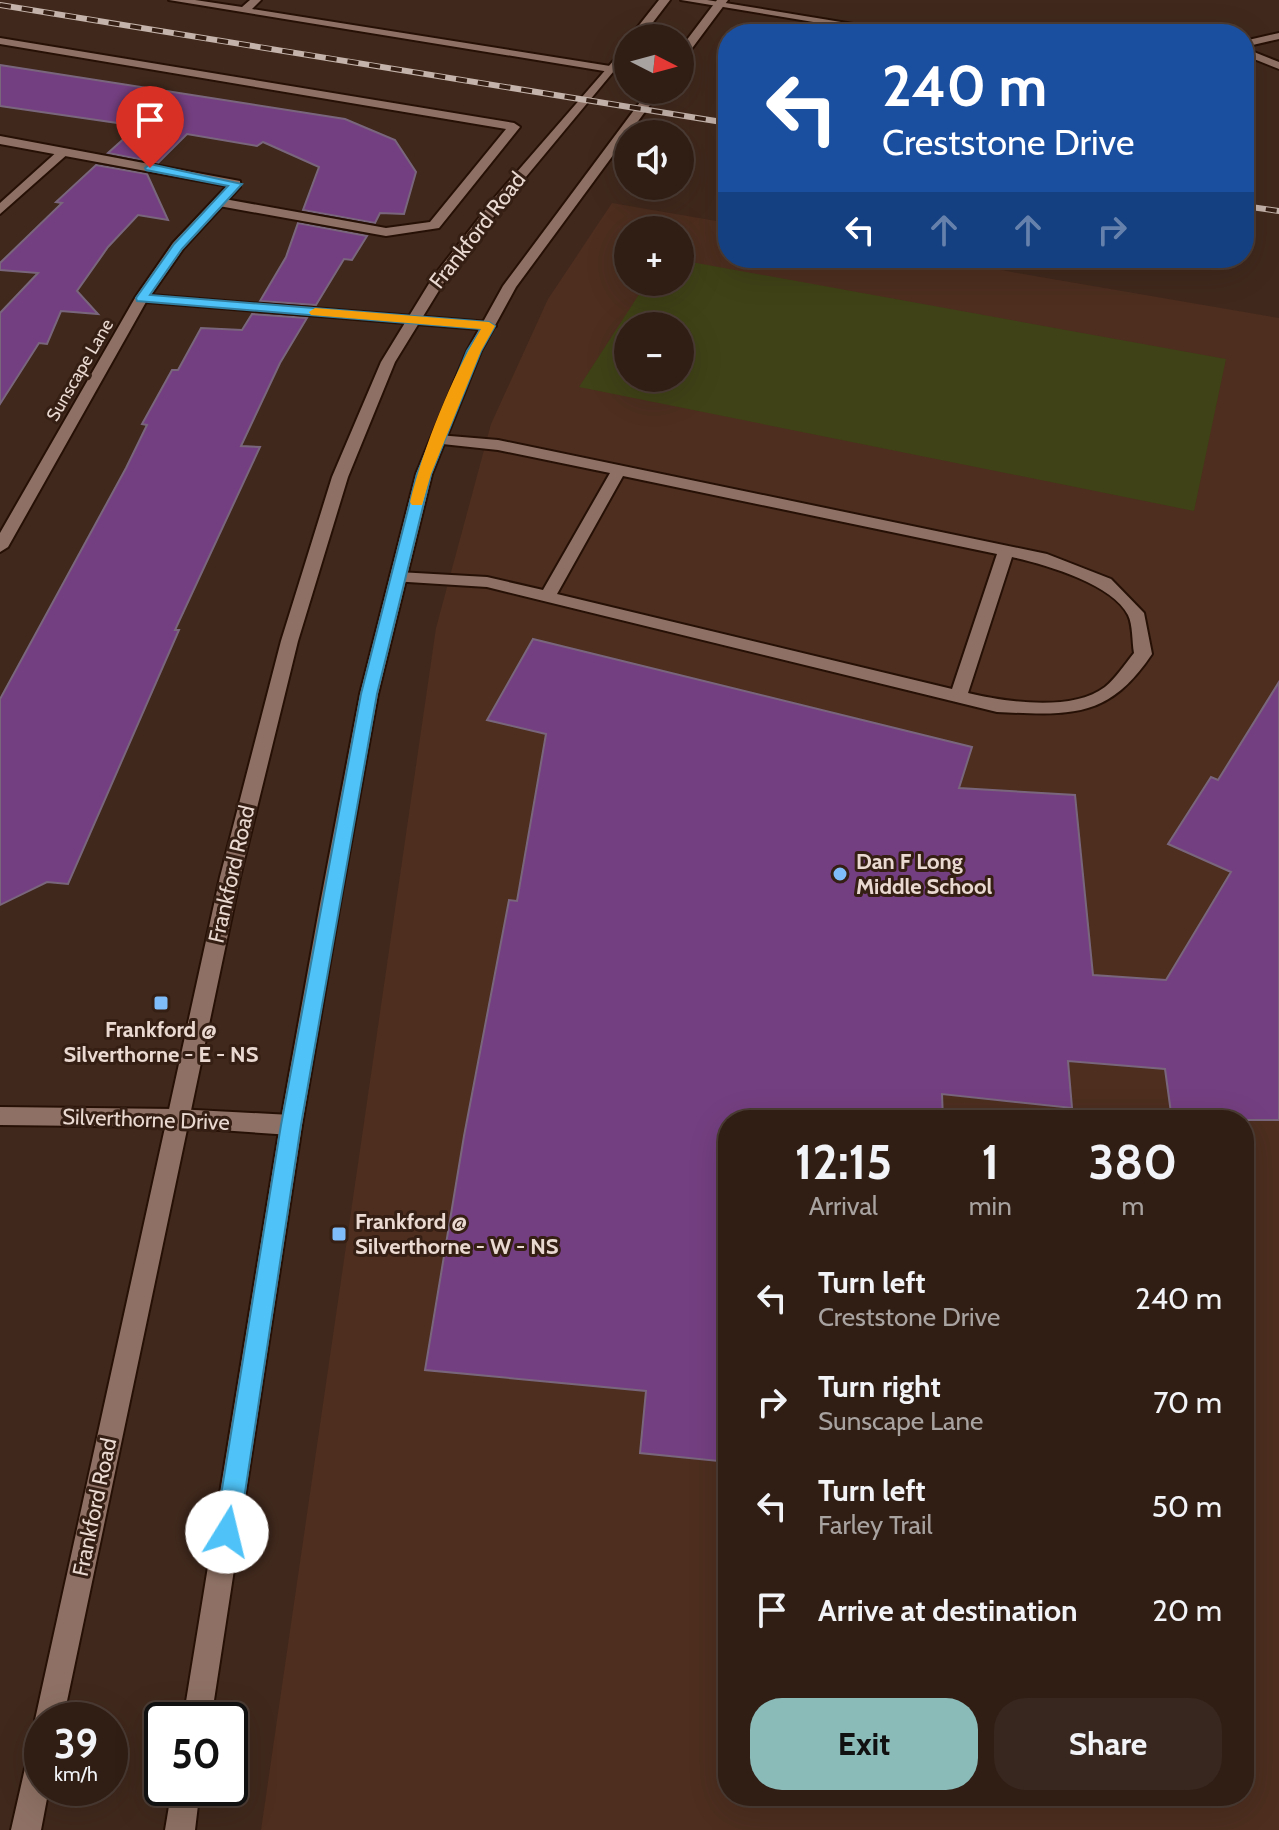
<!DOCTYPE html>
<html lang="en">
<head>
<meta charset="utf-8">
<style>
	:root { --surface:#301e15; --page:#38271e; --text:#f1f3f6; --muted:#a8a2a0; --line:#4b3c34; --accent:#8bbbb9 }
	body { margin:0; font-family:Cabin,sans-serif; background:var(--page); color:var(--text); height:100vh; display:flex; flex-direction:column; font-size:30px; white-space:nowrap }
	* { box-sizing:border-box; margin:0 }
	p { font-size:26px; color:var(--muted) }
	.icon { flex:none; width:44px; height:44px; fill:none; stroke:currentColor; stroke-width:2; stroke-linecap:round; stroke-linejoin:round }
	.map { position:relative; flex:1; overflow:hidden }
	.drawer { position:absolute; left:718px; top:1110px; width:536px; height:696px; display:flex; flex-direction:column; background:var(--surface); border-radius:32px; box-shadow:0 8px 32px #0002,0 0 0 2px var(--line) }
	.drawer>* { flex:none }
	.guide { position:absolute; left:718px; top:24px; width:536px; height:244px; border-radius:32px; box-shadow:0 8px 32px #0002,0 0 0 2px var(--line); background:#1a4fa0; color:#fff; overflow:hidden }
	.needle { width:52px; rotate:96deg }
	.tools { position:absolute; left:614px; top:24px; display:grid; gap:16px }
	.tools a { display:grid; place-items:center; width:80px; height:80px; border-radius:50%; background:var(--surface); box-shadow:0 8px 32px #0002,0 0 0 2px var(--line); font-size:40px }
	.speed { position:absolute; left:24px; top:1702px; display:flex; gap:16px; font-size:40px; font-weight:700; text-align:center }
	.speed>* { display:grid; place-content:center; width:104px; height:104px; border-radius:50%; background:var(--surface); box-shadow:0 8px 32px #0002,0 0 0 2px var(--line); line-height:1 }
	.speed small { font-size:20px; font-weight:400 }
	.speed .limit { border:4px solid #111; border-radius:12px; background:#fff; color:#111 }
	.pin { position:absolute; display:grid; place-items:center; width:68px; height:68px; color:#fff; margin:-82px -34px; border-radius:50% 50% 50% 0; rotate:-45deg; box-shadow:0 0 8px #0007 }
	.pin .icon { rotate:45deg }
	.me { position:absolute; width:88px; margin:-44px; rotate:9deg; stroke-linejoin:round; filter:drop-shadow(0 0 6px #0008) }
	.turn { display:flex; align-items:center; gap:28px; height:168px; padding:0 32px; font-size:36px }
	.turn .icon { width:104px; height:104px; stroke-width:2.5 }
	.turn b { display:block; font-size:56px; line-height:68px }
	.lanes { display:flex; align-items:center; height:76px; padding:0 32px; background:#0003; justify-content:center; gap:40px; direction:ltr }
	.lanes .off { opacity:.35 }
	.eta { display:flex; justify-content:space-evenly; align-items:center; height:136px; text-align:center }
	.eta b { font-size:48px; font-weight:800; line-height:56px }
	.button { display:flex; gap:16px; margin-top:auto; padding:16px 32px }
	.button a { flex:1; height:92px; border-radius:32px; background:var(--accent); color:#111; font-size:32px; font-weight:800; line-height:92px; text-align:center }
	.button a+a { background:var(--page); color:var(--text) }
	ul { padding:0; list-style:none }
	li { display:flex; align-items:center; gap:24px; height:104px; padding:0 32px }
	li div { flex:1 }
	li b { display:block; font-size:30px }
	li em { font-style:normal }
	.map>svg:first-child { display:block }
	.built { fill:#4d2e1f; fill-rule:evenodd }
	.green { fill:#3f4216; fill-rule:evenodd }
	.building { fill:#743f80; stroke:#79667d; stroke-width:2 }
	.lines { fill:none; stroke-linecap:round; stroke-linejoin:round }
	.lane-casing { stroke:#261006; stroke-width:4 }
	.street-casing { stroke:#261006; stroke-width:4 }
	.secondary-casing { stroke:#261006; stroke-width:4 }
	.lane { fill:#8e7164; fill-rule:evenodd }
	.street { fill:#8e7164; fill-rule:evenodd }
	.secondary { fill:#8e7164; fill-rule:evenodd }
	.rail-casing { stroke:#c4b3aa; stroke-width:6 }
	.rail { stroke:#351e13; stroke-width:4; stroke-dasharray:11; stroke-linecap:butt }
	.route { fill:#4fc3f7; stroke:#337fa1; stroke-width:2 }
	.slow { fill:#f59e0b }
	.poi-dot { fill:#7fbdfa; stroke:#351e13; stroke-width:3 }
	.labels { text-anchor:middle; stroke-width:6; stroke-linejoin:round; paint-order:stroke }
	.far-street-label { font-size:18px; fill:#e9d9d1; stroke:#351e13 }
	.street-label { font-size:22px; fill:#e9d9d1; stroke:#351e13 }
	.poi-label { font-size:22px; font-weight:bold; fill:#e9d9d1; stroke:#351e13; text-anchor:start }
</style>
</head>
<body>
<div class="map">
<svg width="1279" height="1830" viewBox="0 0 1279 1830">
	<rect width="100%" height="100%" fill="#40281c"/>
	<path class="built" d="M612,203L728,223V258H931L1279,318V1830H261L436,628L491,424L548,299ZM628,230H680V282H628ZM628,326H680V378H628ZM728,1120H1244V1796H728Z"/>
	<path class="green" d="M680,260L1226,359L1194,511L579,387L647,282H680ZM628,326H680V378H628Z"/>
	<path class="building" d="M0,65L345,119L395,140L416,172L404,214L380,213L375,223L303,210L319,167L263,142L257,146L187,134L158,163L108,153L138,126L0,106Z
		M96,165L147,174L168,220L138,215L108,247L77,291L98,314L61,311L47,344L39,343L0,404V313L38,273L0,270V263L62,203L56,202Z
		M298,223L367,236L352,260L344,259L316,305L260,301L286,257Z
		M252,314L307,318L280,363L241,446L260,447L175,630H179L68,884L47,882L0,905V699L126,468L147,425L142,424L172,370H178L201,328L242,330Z
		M533,639L972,747L959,788L1075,795L1093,975L1166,980L1231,872L1168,844L1211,777L1218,780L1279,682V1120H1172L1165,1069L1068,1061L1072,1108L942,1094L943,1120H728V1462L640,1453L646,1391L425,1370L464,1136L509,900L517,901L546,734L487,720Z"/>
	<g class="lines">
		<g class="lane-casing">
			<path id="lane" d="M169,0H195L242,7L250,0H261L252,9L610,66L616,69L610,72Z
				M0,38L514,123L520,127L439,228L386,236L219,206L213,202L219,198L386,228L430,222L506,129L0,44Z
				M60,149L70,152L0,214V203Z
				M438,435L498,440L1047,554L1111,579L1144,613L1152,654C1108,720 1069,715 997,712L487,587L392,581L390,577L392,573L398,572L487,577L543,590L610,473L498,450L433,443V437ZM623,476L997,554L952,689L557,594ZM1012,557C1044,564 1113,584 1128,615C1133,625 1132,642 1134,653C1125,664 1116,678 1105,687C1072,712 1006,702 968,693Z"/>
		</g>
		<g class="street-casing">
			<path id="street" d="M681,0H707L914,34H886Z
				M1279,33V39L1244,47V41Z
				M1244,48L1279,62V69L1244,55Z
				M0,136L240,181V187L183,249L151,295L489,322L496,326L489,330L146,302L8,547L0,552V533L135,298L173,243L227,186L0,144Z
				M0,1107L176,1109L291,1115L299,1118L302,1125L299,1132L291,1135L176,1127L0,1125Z"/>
		</g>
		<g class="secondary-casing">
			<path id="secondary" d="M659,0H670L641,38H629Z
				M717,0H728L684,59L680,60V49Z
				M628,44V54L505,202L446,279L395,362L348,477L298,641L240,877L63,1720H42V1731L35,1720L220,877L281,641L332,477L381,362L433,277L496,196Z
				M649,90H661L516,287L481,351L432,474L378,694L340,904L302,1125L211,1720H183L280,1125L320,904L360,694L416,474L467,351L503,286Z
				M42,1741V1788H49L41,1830H11L28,1755L32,1745Z
				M172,1788H200L195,1830H165Z"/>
		</g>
		<use href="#lane" class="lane"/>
		<use href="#street" class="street"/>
		<use href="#secondary" class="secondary"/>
		<g class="rail-casing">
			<path id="rail" d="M0,5L728,123
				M1244,206L1279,211"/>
		</g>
		<use href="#rail" class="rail"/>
	</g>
	<path class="route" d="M150,164L242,184L182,249L150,295L489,322L495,326L481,351L431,474L377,694L301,1125L239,1532L235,1541L227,1544L218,1541L215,1532L281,1125L361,694L417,474L467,351L481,329L137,301L136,298L174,244L228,186L146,170L145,168Z"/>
	<path class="slow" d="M315,308L489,322L495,326L481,351L431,474L422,505H412L410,502C424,446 451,378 481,329L311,315L309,312Z"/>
	<g class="poi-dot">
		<circle cx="840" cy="874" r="8"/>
		<rect x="153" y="995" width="16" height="16" rx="4"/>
		<rect x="331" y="1226" width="16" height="16" rx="4"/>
	</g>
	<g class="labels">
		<g class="far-street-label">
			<text transform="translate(80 370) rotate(-60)" y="6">Sunscape Lane</text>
		</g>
		<g class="street-label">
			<text transform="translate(477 230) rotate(-52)" y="8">Frankford Road</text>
			<text transform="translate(231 874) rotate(-77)" y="8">Frankford Road</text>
			<text transform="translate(146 1119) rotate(2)" y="8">Silverthorne Drive</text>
			<text transform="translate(94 1507) rotate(-78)" y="8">Frankford Road</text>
		</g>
		<g class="poi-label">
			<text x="856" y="869">Dan F Long<tspan x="856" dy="25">Middle School</tspan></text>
			<text x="161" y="1037" text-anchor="middle">Frankford @<tspan x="161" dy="25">Silverthorne - E - NS</tspan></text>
			<text x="355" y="1229">Frankford @<tspan x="355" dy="25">Silverthorne - W - NS</tspan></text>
		</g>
	</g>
</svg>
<div class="tools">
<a><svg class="needle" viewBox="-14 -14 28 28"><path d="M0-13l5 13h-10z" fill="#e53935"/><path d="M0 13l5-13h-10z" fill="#a8a2a0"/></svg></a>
<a><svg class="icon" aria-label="sound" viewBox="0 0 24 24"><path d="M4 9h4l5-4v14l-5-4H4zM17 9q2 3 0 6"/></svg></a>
<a>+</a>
<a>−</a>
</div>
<div class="speed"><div>39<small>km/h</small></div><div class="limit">50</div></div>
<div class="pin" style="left:150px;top:168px;background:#d93025"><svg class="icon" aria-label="arrive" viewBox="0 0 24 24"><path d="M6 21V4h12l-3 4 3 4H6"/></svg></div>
<svg class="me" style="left:227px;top:1532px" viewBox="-20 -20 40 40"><circle r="19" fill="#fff"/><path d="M0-13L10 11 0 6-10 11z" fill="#4fc3f7"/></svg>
<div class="guide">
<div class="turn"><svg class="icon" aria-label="left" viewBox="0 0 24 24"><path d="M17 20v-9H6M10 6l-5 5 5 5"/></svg><div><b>240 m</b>Creststone Drive</div></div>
<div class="lanes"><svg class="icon" aria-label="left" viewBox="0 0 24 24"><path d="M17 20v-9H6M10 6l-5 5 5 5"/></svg><svg class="icon off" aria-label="ahead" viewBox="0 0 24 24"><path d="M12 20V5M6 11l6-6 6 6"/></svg><svg class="icon off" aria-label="ahead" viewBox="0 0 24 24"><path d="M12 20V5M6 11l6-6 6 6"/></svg><svg class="icon off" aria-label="right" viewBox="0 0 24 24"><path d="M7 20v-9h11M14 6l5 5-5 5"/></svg></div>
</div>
<section class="drawer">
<div class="eta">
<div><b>12:15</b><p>Arrival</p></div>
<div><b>1</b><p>min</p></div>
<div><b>380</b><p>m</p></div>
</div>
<ul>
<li><svg class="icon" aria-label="left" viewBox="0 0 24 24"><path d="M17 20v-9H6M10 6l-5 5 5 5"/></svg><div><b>Turn left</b><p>Creststone Drive</p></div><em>240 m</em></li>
<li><svg class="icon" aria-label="right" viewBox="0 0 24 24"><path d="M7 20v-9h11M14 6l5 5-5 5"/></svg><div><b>Turn right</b><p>Sunscape Lane</p></div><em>70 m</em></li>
<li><svg class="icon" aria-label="left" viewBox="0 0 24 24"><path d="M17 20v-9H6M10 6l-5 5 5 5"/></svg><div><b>Turn left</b><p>Farley Trail</p></div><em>50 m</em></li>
<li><svg class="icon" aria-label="arrive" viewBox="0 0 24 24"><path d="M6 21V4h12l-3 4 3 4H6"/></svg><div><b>Arrive at destination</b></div><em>20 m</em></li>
</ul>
<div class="button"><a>Exit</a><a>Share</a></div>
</section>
</div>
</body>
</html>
